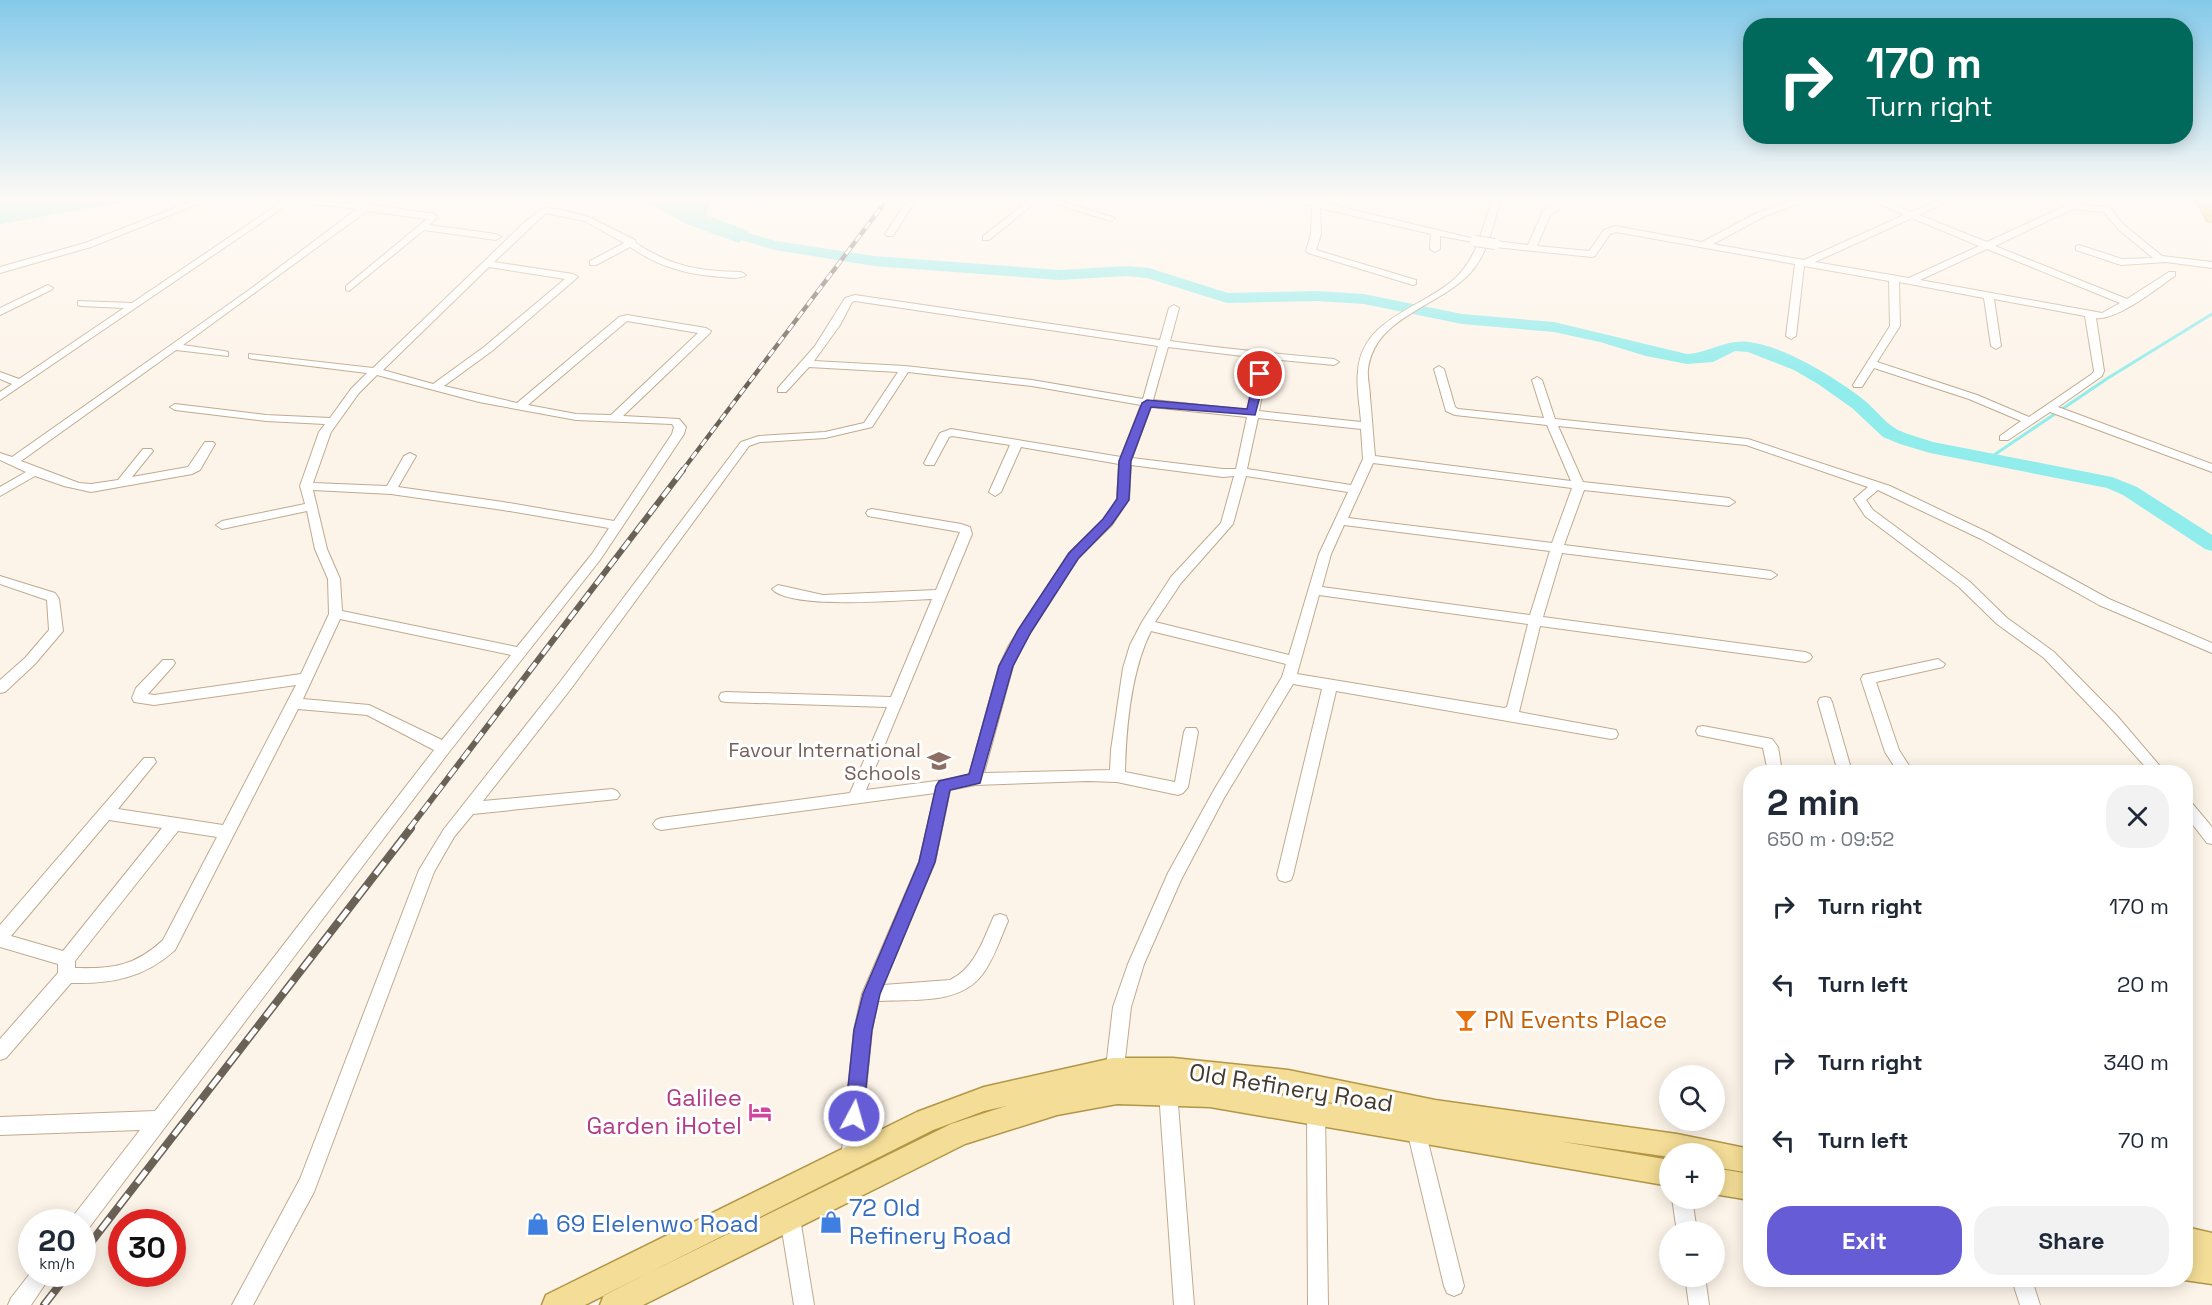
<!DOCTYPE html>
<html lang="en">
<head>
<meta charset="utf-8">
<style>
	:root { --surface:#fff; --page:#f2f2f3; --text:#1f2937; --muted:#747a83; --accent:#665dd6 }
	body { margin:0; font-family:"Space Grotesk",sans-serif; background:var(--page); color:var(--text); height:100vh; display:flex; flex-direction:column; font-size:22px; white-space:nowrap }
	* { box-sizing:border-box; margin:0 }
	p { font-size:20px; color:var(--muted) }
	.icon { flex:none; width:33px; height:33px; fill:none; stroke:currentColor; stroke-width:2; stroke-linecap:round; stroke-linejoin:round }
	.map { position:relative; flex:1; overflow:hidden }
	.details { position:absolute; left:1743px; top:765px; width:450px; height:522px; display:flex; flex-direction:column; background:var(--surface); border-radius:24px; box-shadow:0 3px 15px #0003 }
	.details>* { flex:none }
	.guide { position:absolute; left:1743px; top:18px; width:450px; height:126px; border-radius:24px; box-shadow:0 3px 15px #0003; background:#00695c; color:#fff; overflow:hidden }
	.controls { position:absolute; left:1659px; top:1065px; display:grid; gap:12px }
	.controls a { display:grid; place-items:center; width:66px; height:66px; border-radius:50%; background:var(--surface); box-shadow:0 3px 15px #0003; font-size:30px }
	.speed { position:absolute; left:18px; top:1209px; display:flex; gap:12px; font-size:30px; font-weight:700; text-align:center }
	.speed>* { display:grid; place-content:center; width:78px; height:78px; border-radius:50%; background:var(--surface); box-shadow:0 3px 15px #0003; line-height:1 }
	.speed small { font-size:15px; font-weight:400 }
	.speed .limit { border:9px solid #d22; background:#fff; color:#111 }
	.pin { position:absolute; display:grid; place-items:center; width:51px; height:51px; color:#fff; margin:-26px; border:3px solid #fff; border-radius:50%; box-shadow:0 2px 6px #0007 }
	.me { position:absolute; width:66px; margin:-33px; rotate:6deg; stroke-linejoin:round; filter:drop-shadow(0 0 4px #0008) }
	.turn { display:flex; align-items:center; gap:21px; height:126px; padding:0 24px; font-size:27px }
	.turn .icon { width:78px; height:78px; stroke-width:2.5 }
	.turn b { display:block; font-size:42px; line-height:51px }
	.round { display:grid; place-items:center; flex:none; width:63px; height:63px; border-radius:24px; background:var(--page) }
	.overview { display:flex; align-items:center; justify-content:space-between; height:102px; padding:0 24px }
	h1 { font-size:36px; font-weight:700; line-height:45px }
	.cta { display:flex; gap:12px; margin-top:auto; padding:12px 24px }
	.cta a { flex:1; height:69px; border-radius:24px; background:var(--accent); color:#fff; font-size:24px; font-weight:700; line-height:69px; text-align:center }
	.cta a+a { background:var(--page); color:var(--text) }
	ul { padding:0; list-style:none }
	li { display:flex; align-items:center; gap:18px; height:78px; padding:0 24px }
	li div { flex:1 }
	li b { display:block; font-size:22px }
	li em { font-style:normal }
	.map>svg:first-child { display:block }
	.water { fill:#91ecec }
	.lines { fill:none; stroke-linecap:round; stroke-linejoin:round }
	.stream { stroke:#91ecec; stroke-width:3 }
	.river { fill:#91ecec; fill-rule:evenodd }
	.minor-casing { stroke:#bfaa8f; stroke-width:2 }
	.major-casing { stroke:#b29646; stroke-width:3 }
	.highway-casing { stroke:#b29646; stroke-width:2 }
	.minor { fill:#fff; fill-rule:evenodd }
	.major { fill:#f4dd97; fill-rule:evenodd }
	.highway { fill:#edc752; fill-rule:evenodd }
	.rail-far2-casing { stroke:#6b6257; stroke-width:4.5 }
	.rail-far1-casing { stroke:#6b6257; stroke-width:6 }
	.rail-casing { stroke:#6b6257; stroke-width:8 }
	.rail-far2 { stroke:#fff; stroke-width:3; stroke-dasharray:8; stroke-linecap:butt }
	.rail-far1 { stroke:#fff; stroke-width:4; stroke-dasharray:11; stroke-linecap:butt }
	.rail { stroke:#fff; stroke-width:5; stroke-dasharray:15; stroke-linecap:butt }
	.minor-bridge-casing { stroke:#bfaa8f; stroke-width:12; stroke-linecap:butt }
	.minor-bridge { stroke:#fff; stroke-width:10 }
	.route { fill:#665dd6; stroke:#423c8b; stroke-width:1.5 }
	.labels { text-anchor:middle; stroke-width:6; stroke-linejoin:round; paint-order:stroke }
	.education-label { font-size:20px; fill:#785e54; stroke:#fff; text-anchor:end }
	.near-food-label { font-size:24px; fill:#c56008; stroke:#fff; text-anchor:start }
	.near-street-label { font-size:24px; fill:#443b30; stroke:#fff }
	.near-hotel-label { font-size:24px; fill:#b23c85; stroke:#fff; text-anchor:end }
	.near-shop-label { font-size:24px; fill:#366cbe; stroke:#fff; text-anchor:start }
</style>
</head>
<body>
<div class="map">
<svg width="2212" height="1305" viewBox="0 0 2212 1305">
	<rect width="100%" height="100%" fill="#fdf4e9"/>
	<path class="water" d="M0,201H129L0,224Z
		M643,201H711L706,215L749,231L739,243L684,223L657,207Z"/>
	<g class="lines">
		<path class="stream" d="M1991,457L2108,378L2212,314"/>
		<path class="river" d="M664,201H680L692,212L751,234L776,241L874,256L1060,270L1126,266L1149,268L1228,293L1317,291L1364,294L1462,314L1554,322L1687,354C1710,353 1725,339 1749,342C1784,346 1836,378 1864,400C1875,409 1885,423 1898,430C1909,435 1922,438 1933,442L2112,477L2137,487L2212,535V551L2205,549L2123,495L2107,488L1930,453L1900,444L1883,437L1852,408L1818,384L1794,370L1748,352L1735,351L1713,362L1687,364L1646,356L1600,342L1554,332L1462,324L1364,304L1317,301L1227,303L1147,278L1126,276L1060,280L874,266L775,250L741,240L682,218Z"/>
		<g class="minor-casing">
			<path id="minor" d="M193,201H205L91,247L0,273V267L85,243Z
				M283,201H293L0,400V392L12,384L0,379V372L19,379L124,308L81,306L78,305V301L132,303Z
				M309,201L366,204L434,214L438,217L429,225L496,234L501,237L496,240L424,230L349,291L346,290V286L427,219L367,211L183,345L224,351L228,352V356L176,350L21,461L79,483L91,484L118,480L143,449H151L153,451L132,477L188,467L205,442H213L215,444L200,470L192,474L91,492L64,486L35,476L0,496V487L26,472L0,460V453L12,457L249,290L357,209L313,204Z
				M907,201H915L893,236H887L885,234Z
				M1028,201H1037L989,240H983V236Z
				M1047,201H1061L1115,218L1111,221Z
				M1297,201H1316L1479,240L1492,201H1500C1493,225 1488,253 1471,272C1440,307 1374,316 1368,370C1367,378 1370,388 1370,397C1372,417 1373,436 1375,456L1571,481L1547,425L1455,415L1446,411L1434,369L1439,366L1444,369L1455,407L1458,409L1544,418L1532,380L1537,377L1542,380L1555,419L1748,439L1890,486L1989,533L2109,599L2212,643V653L2099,605L1981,539L1882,492L1878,490L1866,500L1873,510L1969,581L2007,618L2054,652L2118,717L2165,772H2150L2108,725L2044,658L1997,624L1959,587L1865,516L1854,499L1868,487L1746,445L1558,426L1583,482L1729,498L1735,502L1729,506L1584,490L1564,545L1771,571L1777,575L1771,579L1562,553L1543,617L1805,652L1810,654L1812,657L1810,660L1805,662L1540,626L1519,712L1616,730L1618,734L1616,738L1611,739L1336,691L1293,875L1291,880L1285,882L1279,880L1277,875L1322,689L1293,684L1224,798L1181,880L1144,964L1131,1007L1123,1076L1120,1082L1114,1085L1108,1082L1105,1076L1113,1007L1128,964L1168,873L1214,790L1282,677L1286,664L1151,631C1131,671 1126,727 1125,772L1175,782L1184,732L1186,728H1196L1198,732L1188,787L1183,793L1178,795L1117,782L1088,781L975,785L950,790L935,862L883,985L950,980C975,968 983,940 994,916L1000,914L1006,916L1008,921C1000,939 994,959 982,975C959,1005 912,999 878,1001L872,1030L859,1160L857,1167L850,1169L843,1167L841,1160L854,1030L862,994L919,862L935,793L661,830L656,828L653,824L656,820L661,818L850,793L887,707L726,702L721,701L719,697L721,693L726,692L891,697L932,599C903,600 790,610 772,589L778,585L823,595L936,590L960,532L868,516L866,513L868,510L872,509L961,524L970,527L972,534L866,790L944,780L969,775L999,666L1009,645L1069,553L1104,519L1117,499L1119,464L1021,447L1001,492L995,496L989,492L1010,445L952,436L949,437L934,465H926L924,463L940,433L951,429L1121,457L1141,405L1032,386L908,372L872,427L825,438L760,442L749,446L570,690L483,801L612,789L617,791L620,795L617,799L473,814L454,837L434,872L314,1192L253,1305H232L300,1179L419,870L444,829L560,682L741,442L759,436L825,432L864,423L898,372L809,367L786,392H778V388L815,346L845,298L855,295L1160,340L1169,308L1174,305L1179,308L1170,341C1225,349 1278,354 1334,359L1339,362L1334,365L1269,359L1259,411L1361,422C1360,406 1356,387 1358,371C1362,319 1419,309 1452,281C1464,271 1472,258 1478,243L1440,236V249L1435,252L1430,249L1431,234L1320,208L1321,234L1316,250L1416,280V284L1413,285L1308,253L1306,251L1311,234L1312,206ZM855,301L1158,346L1143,399L1032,380L905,366L814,361L840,325L852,302ZM1168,347L1259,358L1248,410L1153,400ZM1151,407L1247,417L1236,469H1223L1132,458ZM1258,418L1361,429L1363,459L1351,485L1247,469ZM1373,463L1572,488L1552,543L1348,518ZM1131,465L1223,477L1234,476L1221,523L1171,577L1142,622L1130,645L1123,668L1111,750L1110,770L984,773L1013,666L1022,646L1077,559L1112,525L1129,499ZM1246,476L1348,492L1319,554L1289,655L1155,622L1181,583L1233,524ZM1344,525L1550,551L1530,615L1322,587L1331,554ZM1319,595L1528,624L1507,707L1504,708L1297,674Z
				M1562,201H1573L1550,215L1537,246L1589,251L1604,230L1615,226L1702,242L1759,212L1792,201H1805L1765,216L1713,244L1804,260L1904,215L1873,201H1885L1911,212L1936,201H1947L1919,215L1987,242L2065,206L2055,201L2110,208L2124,225L2162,256L2212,262V268L2166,262L2121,265L2076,250V246L2079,245L2122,259L2153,258L2118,229L2104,212L2073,209L1995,246L2127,299L2169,272H2175V276C2157,288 2117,321 2096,318L2104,371L2102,376L2058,407L2212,464V472L2050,412L2008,440H2000V436L2021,421L1969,399L1874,368L1862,387H1854L1853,385L1890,326L1889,281L1804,266L1796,336L1791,339L1786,336L1795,264L1616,232L1610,234L1595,256L1592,257L1495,247L1490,244L1495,241L1528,245L1543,211ZM1912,218L1979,246L1909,278L1815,262ZM1987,249L2120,303L2102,313L1920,280ZM1899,282L1984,298L1991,346L1996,349L2001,346L1994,299L2085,316L2094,371L2092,374L2029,417L1977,395L1877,362L1900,326Z
				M544,208L563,210L591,218L635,240L636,243C672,267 699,271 741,272L746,275C740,279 731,278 723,277C688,275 659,267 630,247L596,265H590V261L624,243L585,221L546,213L494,262L573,274L578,277L492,351L444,386L517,403L619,317L627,315L706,328L711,331L710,333L623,416L679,419L686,427L684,434L600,560L449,752L88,1229L82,1231V1222H71L74,1215L140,1130L0,1135V1117L155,1111L434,750L367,715L298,709L175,950C144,978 112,984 71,983L6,1058L0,1060V1039L58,973V964L0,947V925L144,758H154L156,762L118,809L223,825L296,685L154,705L134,702L132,698L136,688L163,660H173L175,663L173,666L148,694L154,695L301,674L329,614L328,579L315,549L307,511L222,529L216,525L222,521L305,504L300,486L319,432L325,424L266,421L175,410L170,407L175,404L266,415L330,418L351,389L367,373L253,359L249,358V354L373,368L526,221ZM489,267L565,279L484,347L433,384L383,370ZM627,321L698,333L611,415L576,414L528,405ZM377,375L479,402L576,420L672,424L674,427L672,434L614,521L503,502L398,487L416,456L410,453L404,456L387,486L313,483L331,432L359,393ZM313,490L391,494L503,510L609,528L592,554L517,647L342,611L340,579L327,549ZM340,619L511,655L442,740L369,705L303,699ZM109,820L162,828L63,951L11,936ZM178,831L217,837L163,940C135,966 113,969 75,968V961Z
				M48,285L53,288L51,290L0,315V308Z
				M0,576L55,593L59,599L63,631L35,664L5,692L0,693V680L25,658L49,630L47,600L0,584Z
				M1938,659L1945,664L1943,667L1876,682L1899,750L1913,772H1898L1885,752L1861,679L1863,675L1868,674Z
				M1825,697L1830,698L1832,702L1852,772H1838L1818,702L1820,698Z
				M1703,726L1772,739L1778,747L1782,772H1768L1763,748L1698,735L1696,731L1698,727Z
				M2186,800L2191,802L2212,827V844L2207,843L2186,816Z
				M1168,1083L1174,1086L1177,1092L1194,1305H1174L1159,1092L1162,1086Z
				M1316,1104L1323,1107L1325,1113L1328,1305H1308L1307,1113L1309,1107Z
				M1416,1121L1423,1123L1425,1130L1464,1286L1461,1293L1454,1296L1447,1293L1444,1286L1407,1130L1409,1123Z
				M1672,1198H1692L1697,1232H1677Z
				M790,1208L797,1211L800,1218L814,1305H794L780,1218L783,1211Z
				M32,1271V1274H52L31,1305H8L11,1298Z
				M1685,1276H1705L1709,1305H1689Z
				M2012,1280H2032L2040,1305H2020Z"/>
		</g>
		<g class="major-casing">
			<path id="major" d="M1113,1058H1173L1288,1070L1435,1100L1677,1134L1750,1149V1173L1714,1167V1154H1670V1157L1558,1141L1670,1160V1186L1210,1107L1117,1104L1057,1115L965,1144L643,1305H600L604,1295L951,1124L1006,1106L984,1111L933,1130L585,1305H542L546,1295L917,1112L984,1087ZM1237,1088L1288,1094L1357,1108Z
				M1714,1168L1750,1174V1200L1714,1194Z
				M2186,1227L2212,1233V1284L2184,1280L2186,1254L2192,1255L2186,1253Z"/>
		</g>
		<g class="highway-casing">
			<path id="highway" d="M2196,201H2208L2212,207V222L2207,221Z"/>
		</g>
		<use href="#minor" class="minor"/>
		<use href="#major" class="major"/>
		<use href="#highway" class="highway"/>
		<g class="rail-far2-casing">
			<path id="rail-far2" d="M682,471L886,201"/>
		</g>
		<g class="rail-far1-casing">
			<path id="rail-far1" d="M409,829L683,470"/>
		</g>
		<g class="rail-casing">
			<path id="rail" d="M82,1254L411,828
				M44,1305L68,1274"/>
		</g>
		<use href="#rail-far2" class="rail-far2"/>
		<use href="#rail-far1" class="rail-far1"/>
		<use href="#rail" class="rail"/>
		<g class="minor-bridge-casing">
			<path id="minor-bridge" d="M1475,241L1495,244"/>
		</g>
		<use href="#minor-bridge" class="minor-bridge"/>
	</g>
	<linearGradient id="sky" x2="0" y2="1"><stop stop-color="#85caea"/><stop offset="0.52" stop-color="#fefaf5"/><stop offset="1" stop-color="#fefaf5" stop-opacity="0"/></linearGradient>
	<rect width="2212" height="384" fill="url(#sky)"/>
	<path class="route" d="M1260,371L1266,374L1255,415L1151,407L1131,461L1129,500L1112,524L1078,559L1031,632L1013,666L980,783L950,790L935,862L880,994L872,1030L863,1116L861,1123L854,1126L848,1123L845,1116L854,1030L863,994L919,862L936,786L939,781L969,774L999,666L1018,630L1069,553L1103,519L1117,499L1119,461L1142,403L1147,400L1247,409L1255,374Z"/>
	<defs>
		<g id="school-bare" transform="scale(1.8)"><path d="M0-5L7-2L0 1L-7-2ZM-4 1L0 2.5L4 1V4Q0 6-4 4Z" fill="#8d6e63" stroke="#fff" stroke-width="2.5" paint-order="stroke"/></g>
		<g id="bar-bare" transform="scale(1.8)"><path d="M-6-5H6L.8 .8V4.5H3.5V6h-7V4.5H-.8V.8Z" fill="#e8710a" stroke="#fff" stroke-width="2.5" paint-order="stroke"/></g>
		<g id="hotel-bare" transform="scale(1.8)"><path d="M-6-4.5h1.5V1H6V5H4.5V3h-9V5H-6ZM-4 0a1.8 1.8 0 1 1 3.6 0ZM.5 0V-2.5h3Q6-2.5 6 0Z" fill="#d1479c" stroke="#fff" stroke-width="2.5" paint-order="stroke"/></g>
		<g id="shop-bare" transform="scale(1.8)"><path d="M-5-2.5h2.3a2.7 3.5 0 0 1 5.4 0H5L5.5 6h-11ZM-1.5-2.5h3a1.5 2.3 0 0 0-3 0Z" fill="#3f7fe0" stroke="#fff" stroke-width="2.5" paint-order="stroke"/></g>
	</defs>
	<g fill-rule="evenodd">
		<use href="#school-bare" x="939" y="761"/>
		<use href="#bar-bare" x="1466" y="1020"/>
		<use href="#hotel-bare" x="760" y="1112"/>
		<use href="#shop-bare" x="831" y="1222"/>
		<use href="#shop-bare" x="538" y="1224"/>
	</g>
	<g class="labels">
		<g class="education-label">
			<text x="921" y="757">Favour International<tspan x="921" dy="23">Schools</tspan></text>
		</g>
		<g class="near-food-label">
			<text x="1484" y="1028">PN Events Place</text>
		</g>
		<g class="near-street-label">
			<text transform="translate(1291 1088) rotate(9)" y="8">Old Refinery Road</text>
		</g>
		<g class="near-hotel-label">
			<text x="742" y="1106">Galilee<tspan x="742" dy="28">Garden iHotel</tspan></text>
		</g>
		<g class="near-shop-label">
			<text x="849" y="1216">72 Old<tspan x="849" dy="28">Refinery Road</tspan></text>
			<text x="556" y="1232">69 Elelenwo Road</text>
		</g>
	</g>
</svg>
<div class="controls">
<a><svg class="icon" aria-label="search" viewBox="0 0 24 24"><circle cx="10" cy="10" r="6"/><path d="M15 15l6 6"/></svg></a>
<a>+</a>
<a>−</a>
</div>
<div class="speed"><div>20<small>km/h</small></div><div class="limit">30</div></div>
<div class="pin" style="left:1260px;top:374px;background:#d93025"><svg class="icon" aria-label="arrive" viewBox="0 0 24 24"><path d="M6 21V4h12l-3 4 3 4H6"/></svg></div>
<svg class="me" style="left:854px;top:1116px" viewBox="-20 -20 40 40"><circle r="17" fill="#665dd6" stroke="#fff" stroke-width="3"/><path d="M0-11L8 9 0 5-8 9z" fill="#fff"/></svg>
<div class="guide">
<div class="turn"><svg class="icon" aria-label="right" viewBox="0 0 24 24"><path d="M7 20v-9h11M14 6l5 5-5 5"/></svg><div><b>170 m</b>Turn right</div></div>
</div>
<section class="details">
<div class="overview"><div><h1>2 min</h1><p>650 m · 09:52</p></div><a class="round"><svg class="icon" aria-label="close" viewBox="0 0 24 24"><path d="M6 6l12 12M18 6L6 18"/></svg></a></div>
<ul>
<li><svg class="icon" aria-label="right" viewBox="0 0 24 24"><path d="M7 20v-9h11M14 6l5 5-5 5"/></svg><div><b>Turn right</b></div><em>170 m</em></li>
<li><svg class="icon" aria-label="left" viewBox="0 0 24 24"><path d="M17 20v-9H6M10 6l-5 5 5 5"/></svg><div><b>Turn left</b></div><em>20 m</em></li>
<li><svg class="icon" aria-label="right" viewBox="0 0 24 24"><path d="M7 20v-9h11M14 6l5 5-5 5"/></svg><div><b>Turn right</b></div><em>340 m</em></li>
<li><svg class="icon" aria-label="left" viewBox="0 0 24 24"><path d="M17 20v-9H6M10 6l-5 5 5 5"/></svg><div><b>Turn left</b></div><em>70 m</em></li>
</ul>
<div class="cta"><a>Exit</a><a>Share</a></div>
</section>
</div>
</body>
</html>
